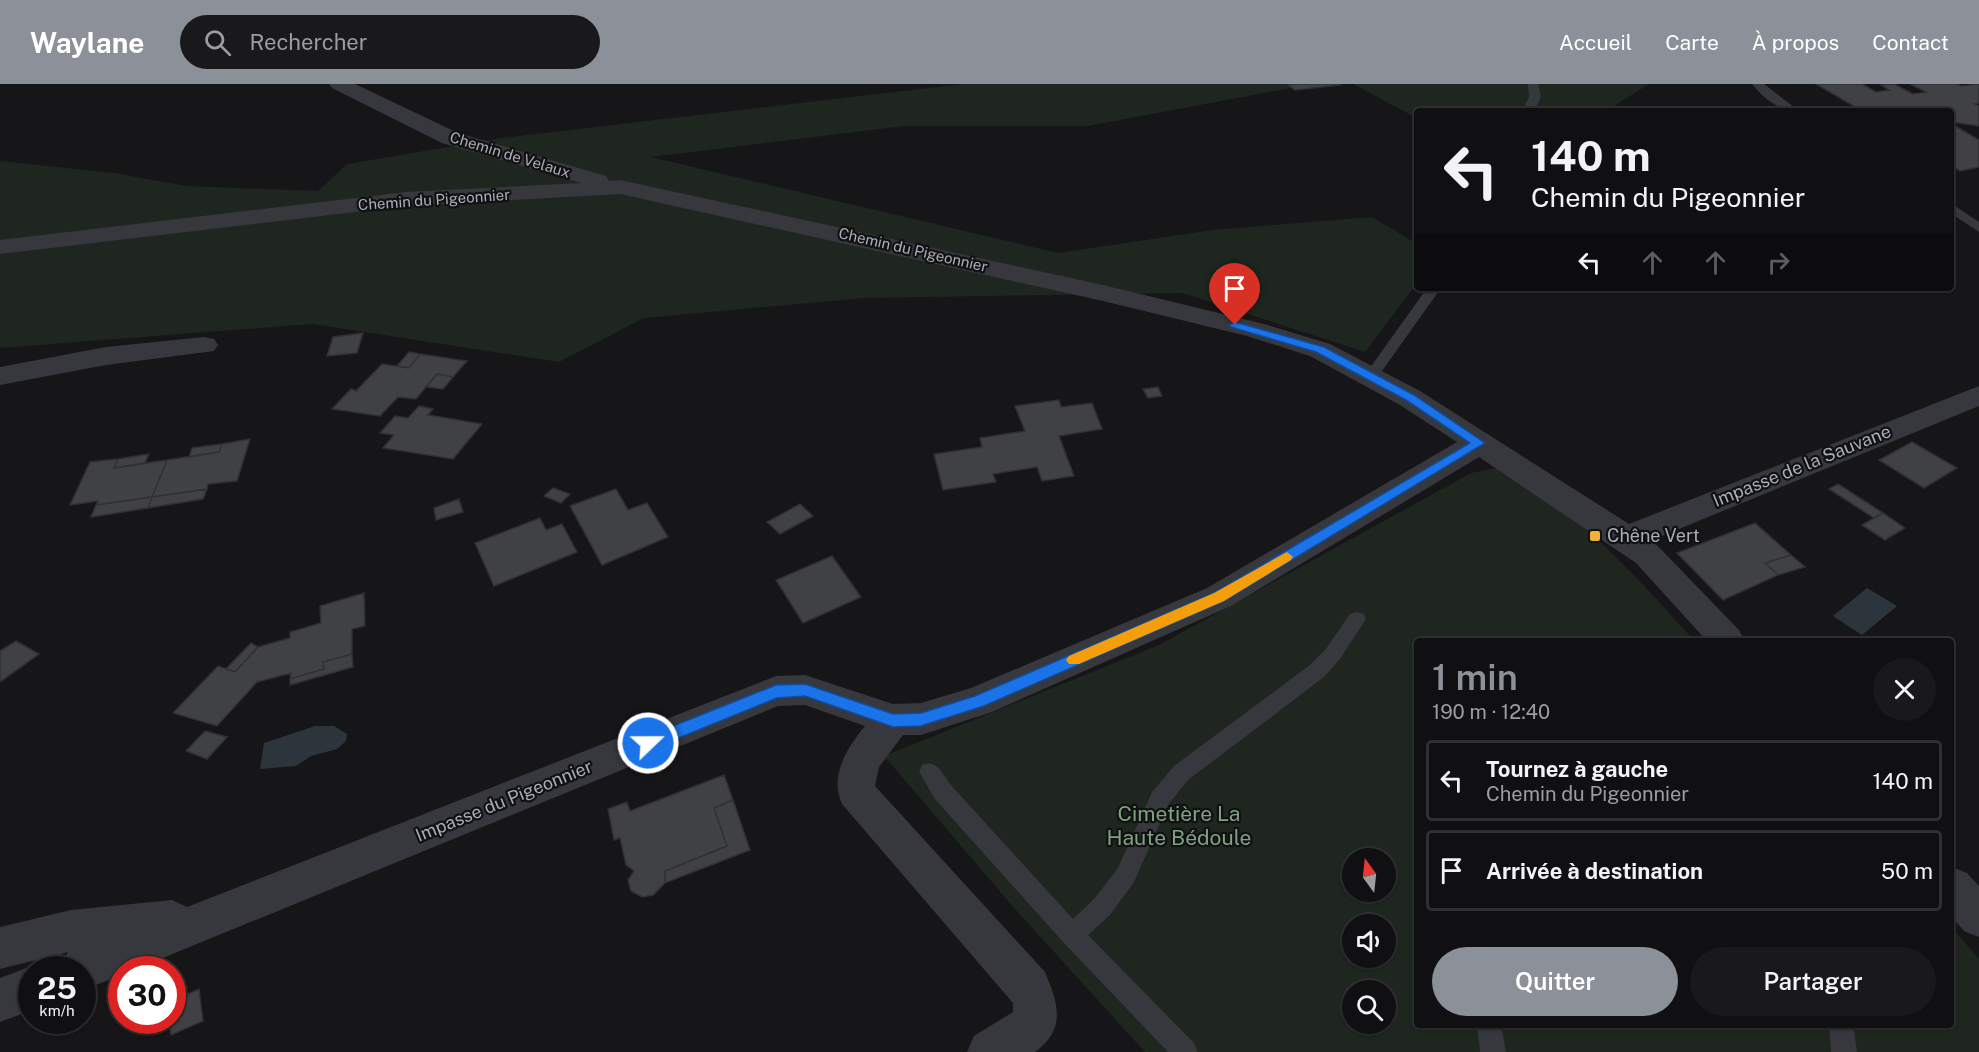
<!DOCTYPE html>
<html lang="fr">
<head>
<meta charset="utf-8">
<style>
	:root { --surface:#101012; --page:#19191b; --text:#f1f3f6; --muted:#9c9d9f; --line:#303032; --accent:#8c9099 }
	body { margin:0; font-family:"Public Sans",sans-serif; background:var(--page); color:var(--text); height:100vh; display:flex; flex-direction:column; font-size:22px; white-space:nowrap }
	* { box-sizing:border-box; margin:0 }
	p { font-size:20px; color:var(--muted) }
	.icon { flex:none; width:33px; height:33px; fill:none; stroke:currentColor; stroke-width:2; stroke-linecap:round; stroke-linejoin:round }
	.map { position:relative; flex:1; overflow:hidden }
	.sheet { position:absolute; left:1414px; top:554px; width:540px; height:390px; display:flex; flex-direction:column; background:var(--surface); border-radius:6px; box-shadow:0 2px 4px #0004,0 0 0 2px var(--line) }
	.sheet>* { flex:none }
	.hud { position:absolute; left:1414px; top:24px; width:540px; height:183px; border-radius:6px; box-shadow:0 2px 4px #0004,0 0 0 2px var(--line); background:#101012; color:var(--text); overflow:hidden }
	.needle { width:39px; rotate:345deg }
	.buttons { position:absolute; left:1342px; top:764px; display:grid; gap:12px }
	.buttons a { display:grid; place-items:center; width:54px; height:54px; border-radius:50%; background:var(--surface); box-shadow:0 2px 4px #0004,0 0 0 2px var(--line); font-size:30px }
	.speed { position:absolute; left:18px; top:872px; display:flex; gap:12px; font-size:30px; font-weight:700; text-align:center }
	.speed>* { display:grid; place-content:center; width:78px; height:78px; border-radius:50%; background:var(--surface); box-shadow:0 2px 4px #0004,0 0 0 2px var(--line); line-height:1 }
	.speed small { font-size:15px; font-weight:400 }
	.speed .limit { border:9px solid #d22; background:#fff; color:#111 }
	.pin { position:absolute; display:grid; place-items:center; width:51px; height:51px; color:#fff; margin:-62px -26px; border-radius:50% 50% 50% 0; rotate:-45deg; box-shadow:0 0 6px #0007 }
	.pin .icon { rotate:45deg }
	.me { position:absolute; width:66px; margin:-33px; rotate:68deg; stroke-linejoin:round; filter:drop-shadow(0 0 4px #0008) }
	.turn { display:flex; align-items:center; gap:21px; height:126px; padding:0 18px; font-size:27px }
	.turn .icon { width:78px; height:78px; stroke-width:2.5 }
	.turn b { display:block; font-size:42px; line-height:51px }
	.lanes { display:flex; align-items:center; height:57px; padding:0 18px; background:#0003; justify-content:center; gap:30px; direction:ltr }
	.lanes .off { opacity:.35 }
	.round { display:grid; place-items:center; flex:none; width:63px; height:63px; border-radius:32px; background:var(--page) }
	.head { display:flex; align-items:center; justify-content:space-between; height:102px; padding:0 18px }
	h1 { font-size:36px; font-weight:600; line-height:45px; color:var(--accent) }
	.cta { display:flex; gap:12px; margin-top:auto; padding:12px 18px }
	.cta a { flex:1; height:69px; border-radius:36px; background:var(--accent); color:#fff; font-size:24px; font-weight:600; line-height:69px; text-align:center }
	.cta a+a { background:var(--page); color:var(--text) }
	ul { padding:0; list-style:none }
	li { display:flex; align-items:center; gap:18px; height:81px; margin:0 12px 9px; padding:0 6px; border:3px solid var(--line); border-radius:6px }
	li div { flex:1 }
	li b { display:block; font-size:22px }
	li em { font-style:normal }
	header { display:flex; align-items:center; gap:36px; box-sizing:border-box; height:84px; padding:0 30px; background:var(--accent); color:#fff }
	header strong { font-size:28px }
	nav { display:flex; gap:33px; margin-inline-start:auto; font-size:21px }
	.search { width:420px; height:54px; background:var(--page); display:flex; align-items:center; gap:15px; box-sizing:border-box; padding:0 21px; border-radius:33px; color:var(--muted); font-size:22px }
	.map>svg:first-child { display:block }
	.green { fill:#1e261f; fill-rule:evenodd }
	.water { fill:#2c353c }
	.building { fill:#404145; stroke:#303034; stroke-width:1.5 }
	.lines { fill:none; stroke-linecap:round; stroke-linejoin:round }
	.service { fill:#37383d; fill-rule:evenodd }
	.minor { fill:#37383d; fill-rule:evenodd }
	.route { fill:#1a73e8; stroke:#114b97; stroke-width:1.5 }
	.slow { fill:#f59e0b }
	.poi-dot { fill:#f2b134; stroke:#111113; stroke-width:2 }
	.labels { text-anchor:middle; stroke-width:4.5; stroke-linejoin:round; paint-order:stroke }
	.far-street-label { font-size:15px; fill:#a8adb8; stroke:#111113 }
	.street-label { font-size:18px; fill:#a8adb8; stroke:#111113 }
	.poi-label { font-size:18px; fill:#a8adb8; stroke:#111113; text-anchor:start }
	.near-park-label { font-size:21px; fill:#7fa381; stroke:#111113 }
</style>
</head>
<body>
<header>
<strong>Waylane</strong>
<div class="search"><svg class="icon" aria-label="search" viewBox="0 0 24 24"><circle cx="10" cy="10" r="6"/><path d="M15 15l6 6"/></svg>Rechercher</div>
<nav><a>Accueil</a><a>Carte</a><a>À propos</a><a>Contact</a></nav>
</header>
<div class="map">
<svg width="1979" height="968" viewBox="0 0 1979 968">
	<rect width="100%" height="100%" fill="#161618"/>
	<path class="green" d="M963,0H1312L1088,42H904L651,73L1058,169L1213,146L1372,133L1417,160V199L1365,268L1183,209L864,214L644,234L559,278L313,240L0,264V77L114,89L187,102L318,107L347,80L501,54Z
		M1353,0H1649L1606,27H1418L1417,32H1413Z
		M1496,384C1511,389 1523,398 1536,407C1597,447 1645,503 1694,556H1418V940H1952V844L1979,875V968H1145L1015,825L884,672L1159,561L1471,389ZM1353,774H1386V807H1353ZM1353,840H1386V873H1353ZM1353,906H1386V939H1353Z"/>
	<path class="water" d="M1867,504L1897,522L1862,551L1833,532Z
		M315,642H334L347,650L346,657L337,665L311,672L296,682L260,685L264,659Z"/>
	<path class="building" d="M1297,0H1339L1340,1L1295,6L1288,1Z
		M1816,0H1862L1876,8L1889,6L1881,1L1894,0L1913,10L1926,8L1910,0H1957L1961,2L1979,0V19L1975,20L1979,22V42L1952,38V27H1862Z
		M1952,40L1979,56V83L1960,87L1952,82Z
		M363,249L357,269L327,272L333,253Z
		M409,268L420,270L409,284L397,282Z
		M420,270L467,277L453,293L437,290L416,315L398,313L380,332L332,325L351,305L356,307L382,280L409,284Z
		M437,290L453,293L443,305L426,303Z
		M1158,303L1162,312L1148,314L1143,305Z
		M1059,316L1061,323L1092,319L1102,345L1059,352L1074,392L1042,397L1037,383L993,390L996,398L943,406L934,370L982,363L980,354L1025,347L1015,322Z
		M419,322L433,325L428,331L482,340L453,375L383,364L394,351L380,349L395,332L408,334Z
		M250,355L237,397L208,400L207,405L152,413L167,376L219,368L222,360Z
		M1912,358L1957,384L1924,404L1879,376Z
		M222,360L219,368L189,373L192,364Z
		M149,370L145,379L114,384L118,375Z
		M118,375L114,384L167,376L152,413L96,421L98,417L70,421L90,378Z
		M1838,400L1866,418L1883,429L1874,434L1829,405Z
		M553,404L570,410L561,419L544,412Z
		M207,405L203,415L148,424L152,413Z
		M616,405L628,426L647,419L668,453L602,481L570,422Z
		M152,413L148,424L91,433L96,421Z
		M459,415L463,428L436,436L434,424Z
		M800,420L813,432L780,450L767,438Z
		M1883,429L1905,444L1885,456L1862,441Z
		M540,434L546,446L562,440L577,468L494,502L475,459Z
		M1755,439L1791,471L1765,479L1778,491L1723,516L1677,469Z
		M1791,471L1805,483L1778,491L1765,479Z
		M832,472L861,513L803,539L776,496Z
		M364,509L365,542L352,545V570L323,578L324,585L290,595L291,589L257,598L217,642L173,629L218,582L235,588L258,563L290,554V548L321,539L320,522Z
		M16,557L39,570L0,598V567Z
		M251,559L258,563L235,588L226,585Z
		M352,570L353,583L290,601V595L324,585L323,578Z
		M205,647L227,653L207,675L186,667Z
		M724,691L733,716L714,724L727,762L665,787V799L653,811L642,813L631,807L628,796L634,787L626,781L620,754L614,756L608,725L627,718L630,727Z
		M733,716L750,766L665,799V787L727,762L714,724Z
		M199,905L203,937L171,951L169,936H172V917Z"/>
	<g class="lines">
		<path class="service" d="M1528,0H1538L1541,13L1534,27H1522L1529,13Z
			M1752,0H1764L1799,27C1779,27 1764,15 1752,0Z
			M1952,120L1979,138V148L1952,130Z
			M1427,204H1441L1377,294H1367L1364,291L1367,288Z
			M1357,528L1364,530L1366,535L1340,575L1324,593L1188,696L1168,721L1134,798L1110,831L1088,851L1194,959L1198,968H1168L1064,859L934,714L919,687L922,681C937,675 942,689 950,700L1073,835L1094,815L1118,784L1152,708L1174,682L1310,581L1326,565L1350,530Z
			M1477,940H1501L1506,968H1480Z
			M1829,940H1853L1857,968H1831Z"/>
		<path class="minor" d="M329,0H355L458,49L606,92L609,97L620,96L1103,201L1264,240L1330,260L1420,307L1629,440L1979,302V322L1652,456L1739,546L1744,556H1706L1636,479L1479,373L1231,522L992,628L921,651H903L879,683L875,702L1045,888C1058,919 1067,945 1035,968H967L974,952L1013,928V919L842,720C829,692 847,664 865,642L805,621L778,622L136,885H122V891L82,906V885H59L68,868L0,885V843L71,826L172,816L187,823L776,592L805,591L893,620L921,619L971,604L1207,504L1457,358L1400,321L1310,272L1247,252L1103,217L620,110L406,122L0,170V156L406,108L581,99L442,59L332,4Z
			M204,253L214,255L218,261L214,267L106,281L0,301V283L106,263Z
			M1952,783L1967,789L1979,802V853L1964,847L1952,833Z
			M32,882L39,885H32V926L0,938V894Z"/>
	</g>
	<path class="route" d="M1235,238L1324,263L1414,311L1485,359L1224,517L984,622L921,642L893,643L805,612L777,614L654,664H643L640,659L643,654L776,601L805,600L893,630L921,629L975,612L1214,509L1470,359L1406,316L1316,268L1231,243L1229,241Z"/>
	<path class="slow" d="M1287,468L1293,473L1291,476L1224,517L1079,580H1069L1066,576L1069,572L1214,509Z"/>
	<rect class="poi-dot" x="1589" y="446" width="12" height="12" rx="3"/>
	<g class="labels">
		<g class="far-street-label">
			<text transform="translate(510 71) rotate(17)" y="5">Chemin de Velaux</text>
			<text transform="translate(434 116) rotate(-4)" y="5">Chemin du Pigeonnier</text>
			<text transform="translate(913 166) rotate(13)" y="5">Chemin du Pigeonnier</text>
		</g>
		<g class="street-label">
			<text transform="translate(1802 382) rotate(-22)" y="6">Impasse de la Sauvane</text>
			<text transform="translate(504 717) rotate(-22)" y="6">Impasse du Pigeonnier</text>
		</g>
		<g class="poi-label">
			<text x="1607" y="458">Chêne Vert</text>
		</g>
		<g class="near-park-label">
			<text x="1179" y="737">Cimetière La<tspan x="1179" dy="24">Haute Bédoule</tspan></text>
		</g>
	</g>
</svg>
<div class="buttons">
<a><svg class="needle" viewBox="-14 -14 28 28"><path d="M0-13l5 13h-10z" fill="#e53935"/><path d="M0 13l5-13h-10z" fill="#9c9d9f"/></svg></a>
<a><svg class="icon" aria-label="sound" viewBox="0 0 24 24"><path d="M4 9h4l5-4v14l-5-4H4zM17 9q2 3 0 6"/></svg></a>
<a><svg class="icon" aria-label="search" viewBox="0 0 24 24"><circle cx="10" cy="10" r="6"/><path d="M15 15l6 6"/></svg></a>
</div>
<div class="speed"><div>25<small>km/h</small></div><div class="limit">30</div></div>
<div class="pin" style="left:1235px;top:241px;background:#d93025"><svg class="icon" aria-label="arrive" viewBox="0 0 24 24"><path d="M6 21V4h12l-3 4 3 4H6"/></svg></div>
<svg class="me" style="left:648px;top:659px" viewBox="-20 -20 40 40"><circle r="17" fill="#1a73e8" stroke="#fff" stroke-width="3"/><path d="M0-11L8 9 0 5-8 9z" fill="#fff"/></svg>
<div class="hud">
<div class="turn"><svg class="icon" aria-label="left" viewBox="0 0 24 24"><path d="M17 20v-9H6M10 6l-5 5 5 5"/></svg><div><b>140 m</b>Chemin du Pigeonnier</div></div>
<div class="lanes"><svg class="icon" aria-label="left" viewBox="0 0 24 24"><path d="M17 20v-9H6M10 6l-5 5 5 5"/></svg><svg class="icon off" aria-label="ahead" viewBox="0 0 24 24"><path d="M12 20V5M6 11l6-6 6 6"/></svg><svg class="icon off" aria-label="ahead" viewBox="0 0 24 24"><path d="M12 20V5M6 11l6-6 6 6"/></svg><svg class="icon off" aria-label="right" viewBox="0 0 24 24"><path d="M7 20v-9h11M14 6l5 5-5 5"/></svg></div>
</div>
<section class="sheet">
<div class="head"><div><h1>1 min</h1><p>190 m · 12:40</p></div><a class="round"><svg class="icon" aria-label="close" viewBox="0 0 24 24"><path d="M6 6l12 12M18 6L6 18"/></svg></a></div>
<ul>
<li><svg class="icon" aria-label="left" viewBox="0 0 24 24"><path d="M17 20v-9H6M10 6l-5 5 5 5"/></svg><div><b>Tournez à gauche</b><p>Chemin du Pigeonnier</p></div><em>140 m</em></li>
<li><svg class="icon" aria-label="arrive" viewBox="0 0 24 24"><path d="M6 21V4h12l-3 4 3 4H6"/></svg><div><b>Arrivée à destination</b></div><em>50 m</em></li>
</ul>
<div class="cta"><a>Quitter</a><a>Partager</a></div>
</section>
</div>
</body>
</html>
